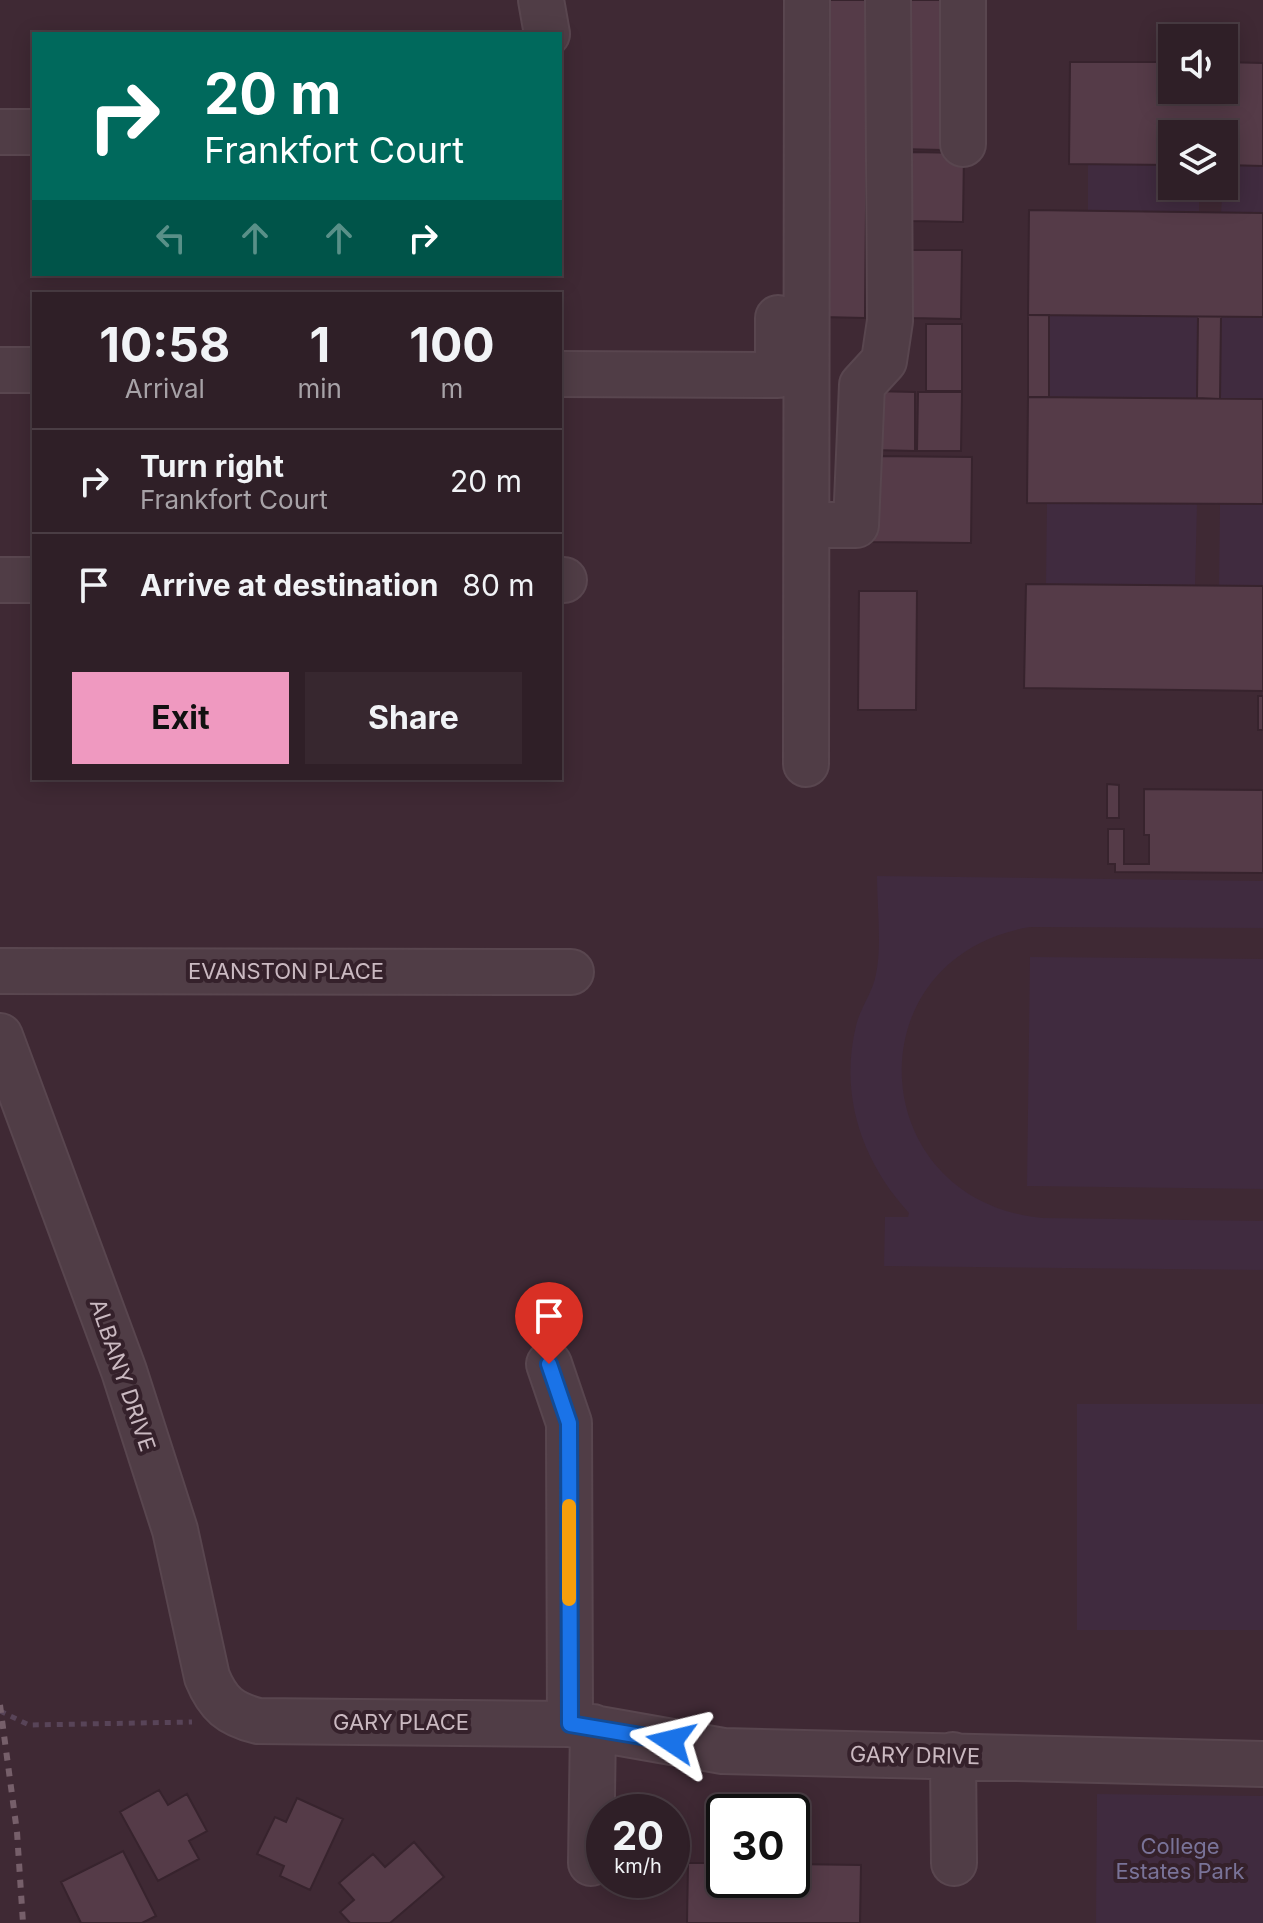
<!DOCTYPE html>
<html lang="en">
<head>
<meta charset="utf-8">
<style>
	:root { --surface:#2f1f27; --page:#37272f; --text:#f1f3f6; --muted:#a7a2a7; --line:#4a3d44; --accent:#ef99c0 }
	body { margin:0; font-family:Inter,sans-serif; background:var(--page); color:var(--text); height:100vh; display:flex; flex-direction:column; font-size:30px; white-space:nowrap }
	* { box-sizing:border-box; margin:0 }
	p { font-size:26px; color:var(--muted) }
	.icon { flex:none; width:44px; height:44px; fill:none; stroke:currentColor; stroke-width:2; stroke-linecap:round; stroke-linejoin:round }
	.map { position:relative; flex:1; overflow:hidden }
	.drawer { position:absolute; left:32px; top:292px; width:530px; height:488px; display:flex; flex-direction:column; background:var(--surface); border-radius:0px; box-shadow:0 4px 20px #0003,0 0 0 2px var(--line) }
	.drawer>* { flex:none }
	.top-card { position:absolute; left:32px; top:32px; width:530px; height:244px; border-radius:0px; box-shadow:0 4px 20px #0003,0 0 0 2px var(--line); background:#00695c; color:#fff; overflow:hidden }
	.controls { position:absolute; left:1158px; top:24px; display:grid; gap:16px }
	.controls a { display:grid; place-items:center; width:80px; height:80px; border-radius:0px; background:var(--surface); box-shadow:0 4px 20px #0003,0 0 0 2px var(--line); font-size:40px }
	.speed { position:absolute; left:586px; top:1794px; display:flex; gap:16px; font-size:40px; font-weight:700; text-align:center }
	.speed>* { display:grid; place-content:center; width:104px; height:104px; border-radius:50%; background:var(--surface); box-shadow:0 4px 20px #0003,0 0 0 2px var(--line); line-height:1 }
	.speed small { font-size:20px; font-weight:400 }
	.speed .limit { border:4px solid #111; border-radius:12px; background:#fff; color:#111 }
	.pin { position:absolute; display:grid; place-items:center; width:68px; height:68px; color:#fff; margin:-82px -34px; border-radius:50% 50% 50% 0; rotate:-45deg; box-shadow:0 0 8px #0007 }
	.pin .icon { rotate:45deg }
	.me { position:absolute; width:88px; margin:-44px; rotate:280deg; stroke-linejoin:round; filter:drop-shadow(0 0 6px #0008) }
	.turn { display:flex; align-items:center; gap:28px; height:168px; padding:0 40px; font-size:36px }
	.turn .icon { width:104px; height:104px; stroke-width:2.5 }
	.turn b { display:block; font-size:56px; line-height:68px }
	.lanes { display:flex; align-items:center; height:76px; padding:0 40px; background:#0003; justify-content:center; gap:40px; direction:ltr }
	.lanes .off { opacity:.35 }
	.eta { display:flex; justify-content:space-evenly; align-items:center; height:136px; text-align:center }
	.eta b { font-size:48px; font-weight:700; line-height:56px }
	.action { display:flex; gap:16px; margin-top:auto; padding:16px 40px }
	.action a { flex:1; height:92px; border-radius:0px; background:var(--accent); color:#111; font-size:32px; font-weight:700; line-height:92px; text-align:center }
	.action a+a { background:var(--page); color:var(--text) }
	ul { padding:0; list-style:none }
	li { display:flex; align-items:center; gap:24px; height:104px; padding:0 40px; border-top:2px solid var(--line) }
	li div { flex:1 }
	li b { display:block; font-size:30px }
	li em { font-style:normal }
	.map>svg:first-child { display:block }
	.green { fill:#402b3f }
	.building { fill:#553b48; stroke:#37232d; stroke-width:2 }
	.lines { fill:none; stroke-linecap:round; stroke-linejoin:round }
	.minor-casing { stroke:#59464f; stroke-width:48 }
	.path { stroke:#584458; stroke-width:5; stroke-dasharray:6 6; stroke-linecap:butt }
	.minor { stroke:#503d46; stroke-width:44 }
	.rail { stroke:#765f6a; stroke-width:6; stroke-dasharray:8 8; stroke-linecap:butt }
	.route-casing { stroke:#114b97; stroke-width:20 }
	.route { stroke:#1a73e8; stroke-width:14 }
	.slow { stroke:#f59e0b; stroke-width:14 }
	.labels { text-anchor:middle; stroke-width:8; stroke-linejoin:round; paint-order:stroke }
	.street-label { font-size:22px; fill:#cab9c1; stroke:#35212b }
	.park-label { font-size:22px; fill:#797398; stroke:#35212b }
</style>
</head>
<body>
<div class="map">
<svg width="1263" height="1923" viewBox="0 0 1263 1923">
	<rect width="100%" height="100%" fill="#3f2934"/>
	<path class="green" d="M1088,164L1172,165V186H1199V212L1088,211Z
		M1224,165L1263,166V213H1221Z
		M1049,315L1198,317L1197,398L1049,397Z
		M1221,317H1263V399H1220Z
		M1047,503L1197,504L1195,586L1046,584Z
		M1220,504H1263V586H1219Z
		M877,876L1263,881V928L1030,927C851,957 863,1201 1043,1218L1263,1221V1270L884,1266L885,1217H908L909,1213C862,1162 839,1095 856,1026C860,1008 873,992 876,974C882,947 877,905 877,876Z
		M1030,957L1263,959V1189L1027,1186Z
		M1077,1404H1263V1630H1077Z
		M1097,1794L1263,1796V1923H1096Z"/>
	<path class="building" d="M825,0H868L865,318L821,317Z
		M901,0H945L943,150L899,149Z
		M1070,62H1172V90H1224V62L1263,63V166L1224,165V134H1172V165L1069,164Z
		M912,152L964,153L963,222L912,221Z
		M1029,210L1263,213V317L1028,315Z
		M910,250H962L961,319L910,318Z
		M1028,315H1049V397H1028Z
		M1198,317H1221L1220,399L1197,398Z
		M926,324H962V391H926Z
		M872,391L915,392V451L871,450Z
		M918,392H962L961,451H917Z
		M1028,397L1263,399V504L1027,503Z
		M872,456L972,457L971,543L871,542Z
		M1026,584L1263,586V691L1024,688Z
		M859,591H917L916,710H858Z
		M1258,696H1263V730H1258Z
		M1107,784L1119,785V818H1107Z
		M1144,789L1263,790V873L1115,872V864H1108V829H1124V864H1149V835H1144Z
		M159,1790L168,1805L187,1794L207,1831L189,1841L199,1859L158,1881L120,1812Z
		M297,1798L343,1819L310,1890L280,1876L284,1866L257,1854L275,1817L286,1822Z
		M414,1842L444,1877L390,1923H350L340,1912L354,1900L339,1883L373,1854L385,1867Z
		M123,1851L156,1916L142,1923H81L61,1882Z
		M688,1863H724V1880H792V1864L861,1865L860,1923H687Z"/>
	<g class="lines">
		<g class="minor-casing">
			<path id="minor" d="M541,0L547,34
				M963,0V144
				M0,132H34
				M0,370H34
				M560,374L778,375V318
				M807,525H856L862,385L884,361L890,321L888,0
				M0,580H34
				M560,580H564
				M806,764L807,0
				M0,971L571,972
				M0,1036L124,1371L175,1530L207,1677C218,1704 230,1714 258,1721L570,1724L723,1751L1263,1764
				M549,1364L569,1423L570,1724
				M953,1755L954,1863
				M591,1863L593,1727"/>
		</g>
		<path class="path" d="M0,1711L29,1725L192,1722"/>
		<use href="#minor" class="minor"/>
		<path class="rail" d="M0,1705L17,1832L23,1923"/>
	</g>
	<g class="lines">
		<g class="route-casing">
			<path id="route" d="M549,1364L569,1423L570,1724L671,1741"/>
		</g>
		<use href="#route" class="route"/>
		<path class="slow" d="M569,1506V1599"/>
	</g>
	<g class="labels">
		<g class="street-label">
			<text x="286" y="979">EVANSTON PLACE</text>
			<text transform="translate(123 1375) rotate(71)" y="8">ALBANY DRIVE</text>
			<text x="401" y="1730">GARY PLACE</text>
			<text transform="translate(915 1755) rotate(1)" y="8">GARY DRIVE</text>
		</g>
		<g class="park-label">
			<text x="1180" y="1854">College<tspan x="1180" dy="25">Estates Park</tspan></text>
		</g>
	</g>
</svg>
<div class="controls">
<a><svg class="icon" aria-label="sound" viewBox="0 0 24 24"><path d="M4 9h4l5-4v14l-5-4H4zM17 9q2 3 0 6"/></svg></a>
<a><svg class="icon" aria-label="layers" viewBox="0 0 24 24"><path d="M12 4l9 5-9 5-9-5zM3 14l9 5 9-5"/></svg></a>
</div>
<div class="speed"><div>20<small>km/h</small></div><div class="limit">30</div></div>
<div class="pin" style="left:549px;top:1364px;background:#d93025"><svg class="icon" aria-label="arrive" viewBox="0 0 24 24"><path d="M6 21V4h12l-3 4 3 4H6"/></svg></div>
<svg class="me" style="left:671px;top:1741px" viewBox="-20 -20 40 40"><path d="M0-17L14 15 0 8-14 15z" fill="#1a73e8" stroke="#fff" stroke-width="4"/></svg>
<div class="top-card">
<div class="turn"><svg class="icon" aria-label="right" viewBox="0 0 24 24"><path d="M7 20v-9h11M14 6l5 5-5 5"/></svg><div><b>20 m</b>Frankfort Court</div></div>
<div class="lanes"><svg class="icon off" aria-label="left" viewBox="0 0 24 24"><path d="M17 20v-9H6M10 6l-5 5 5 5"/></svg><svg class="icon off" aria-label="ahead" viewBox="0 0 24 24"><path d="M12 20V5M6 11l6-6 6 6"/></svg><svg class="icon off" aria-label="ahead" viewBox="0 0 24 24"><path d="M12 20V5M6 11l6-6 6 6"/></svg><svg class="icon" aria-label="right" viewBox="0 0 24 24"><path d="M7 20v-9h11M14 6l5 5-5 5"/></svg></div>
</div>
<section class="drawer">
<div class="eta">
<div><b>10:58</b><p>Arrival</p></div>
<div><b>1</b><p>min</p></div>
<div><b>100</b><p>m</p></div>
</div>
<ul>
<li><svg class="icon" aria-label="right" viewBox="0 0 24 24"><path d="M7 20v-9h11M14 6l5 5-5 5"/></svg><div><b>Turn right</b><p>Frankfort Court</p></div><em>20 m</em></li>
<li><svg class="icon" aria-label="arrive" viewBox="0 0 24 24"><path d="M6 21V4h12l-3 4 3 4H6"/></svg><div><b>Arrive at destination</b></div><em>80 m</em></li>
</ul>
<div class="action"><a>Exit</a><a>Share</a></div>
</section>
</div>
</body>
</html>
